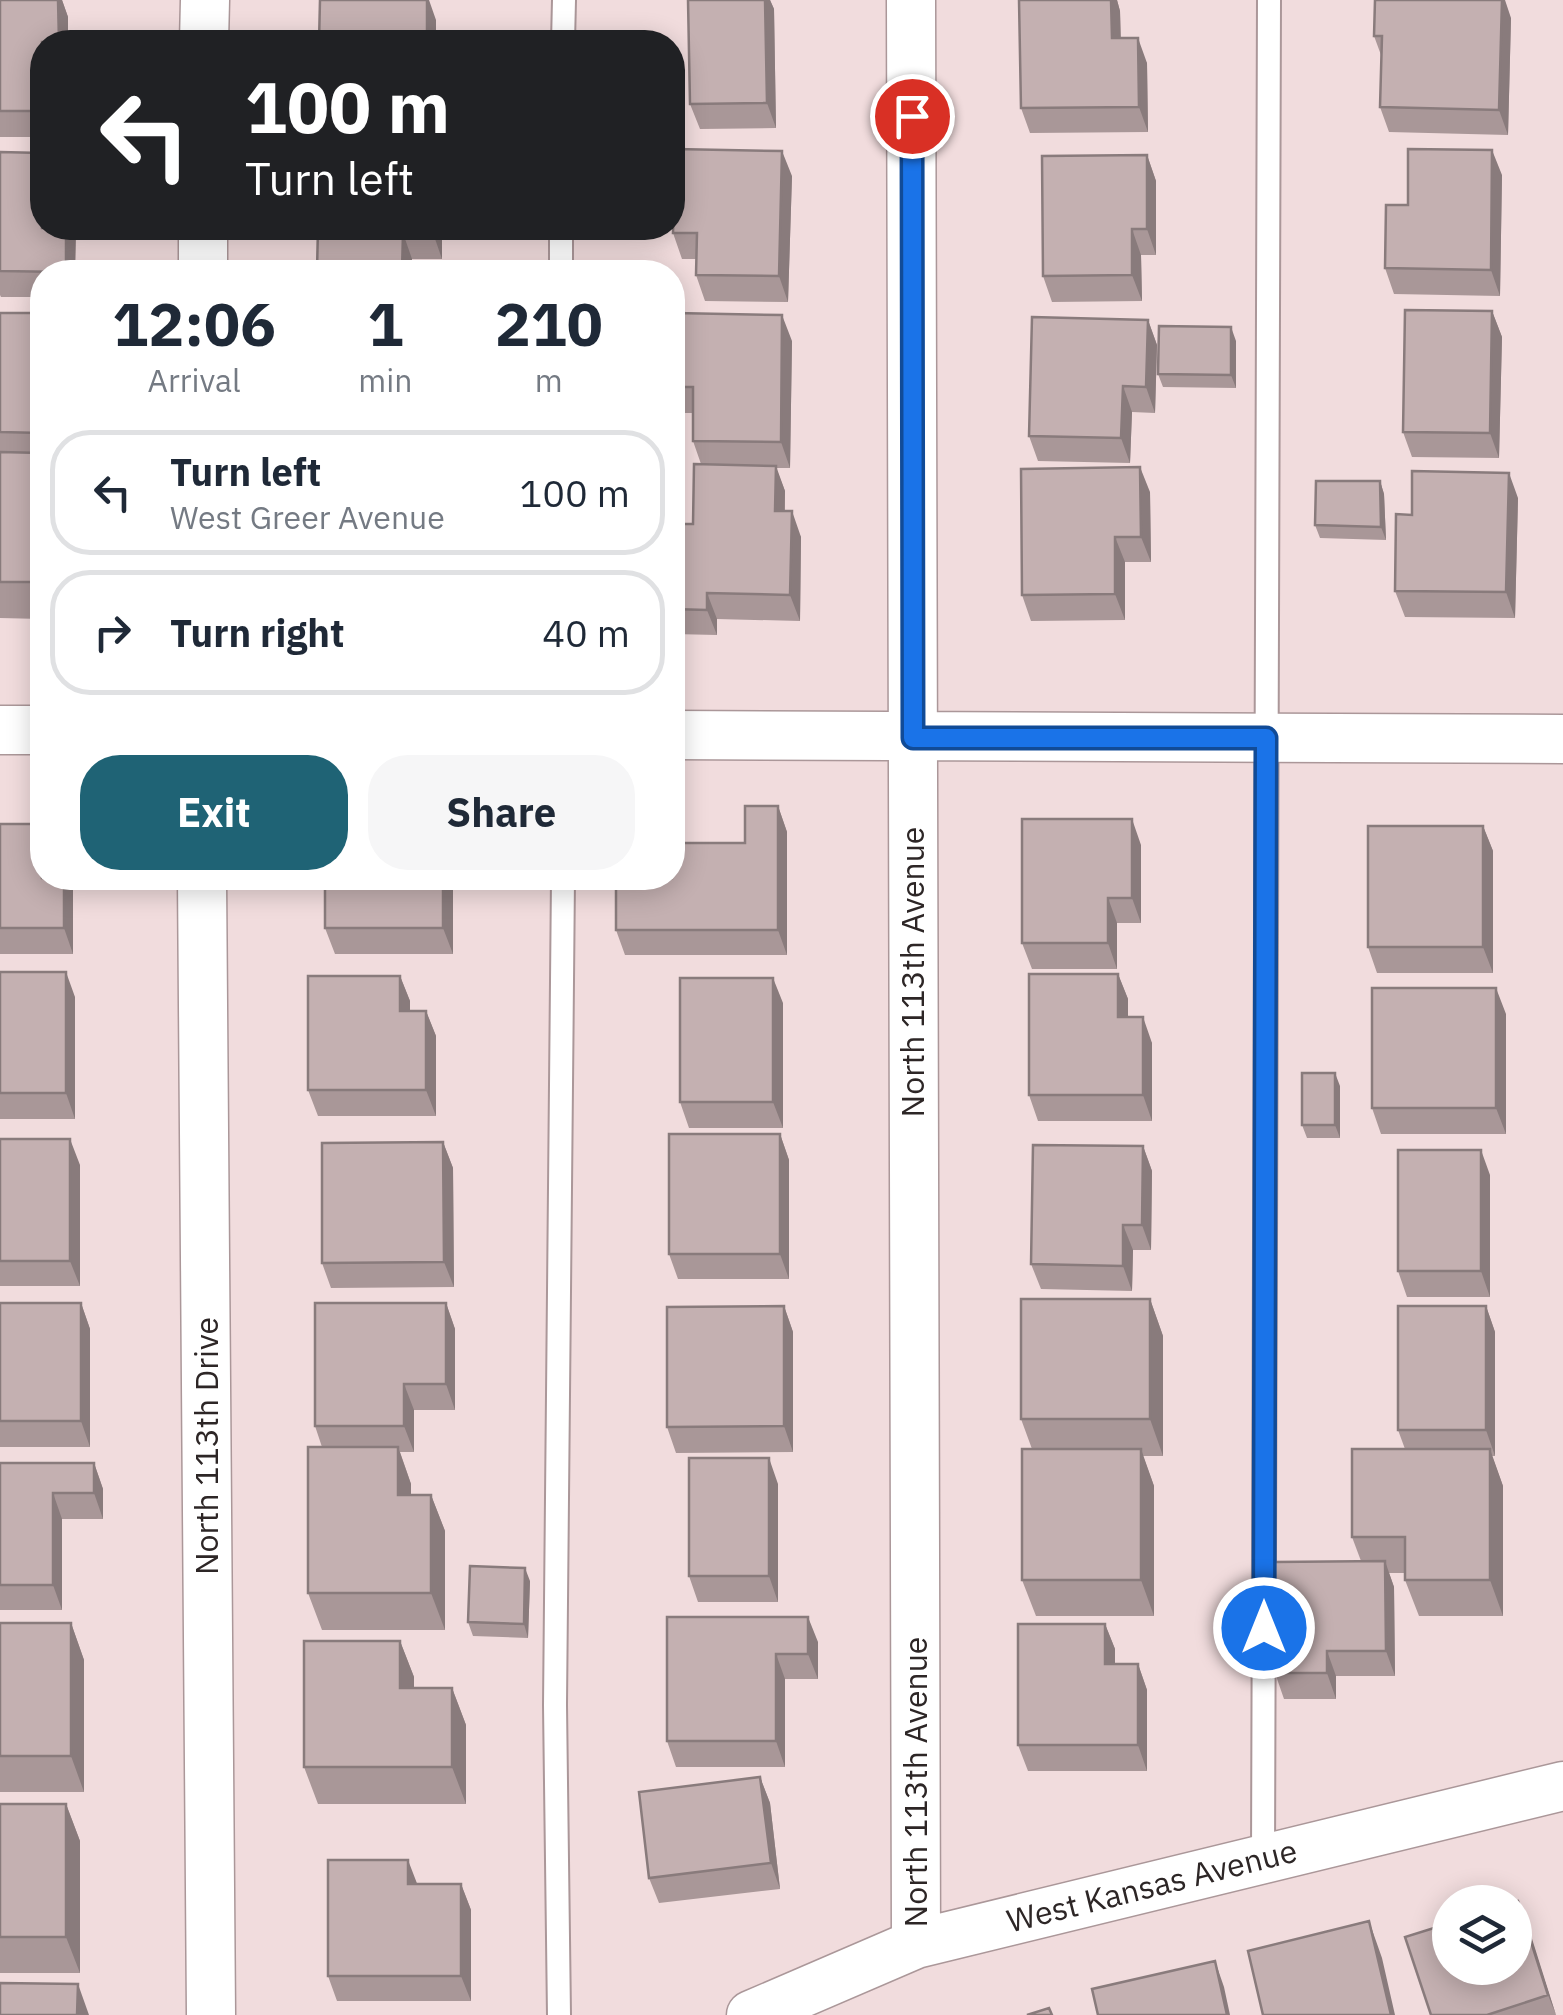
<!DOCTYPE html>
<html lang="en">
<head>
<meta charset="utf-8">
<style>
	:root { --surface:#fff; --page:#f6f6f7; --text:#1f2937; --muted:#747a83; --line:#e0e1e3; --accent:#1f6375 }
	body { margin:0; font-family:"IBM Plex Sans",sans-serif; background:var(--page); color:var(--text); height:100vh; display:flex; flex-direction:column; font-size:38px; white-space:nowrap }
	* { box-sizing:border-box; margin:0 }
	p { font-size:32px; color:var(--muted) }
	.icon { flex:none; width:55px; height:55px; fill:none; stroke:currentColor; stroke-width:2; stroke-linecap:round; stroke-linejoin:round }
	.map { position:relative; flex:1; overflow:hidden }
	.side { position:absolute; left:30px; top:260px; width:655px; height:630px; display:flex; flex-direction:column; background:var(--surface); border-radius:40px; box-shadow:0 5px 25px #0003 }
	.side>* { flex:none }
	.top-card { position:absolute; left:30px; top:30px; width:655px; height:210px; border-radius:40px; box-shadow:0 5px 25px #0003; background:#202124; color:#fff; overflow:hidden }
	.controls { position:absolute; left:1432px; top:1885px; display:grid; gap:20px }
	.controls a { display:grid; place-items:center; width:100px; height:100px; border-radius:50%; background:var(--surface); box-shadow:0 5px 25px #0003; font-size:50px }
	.pin { position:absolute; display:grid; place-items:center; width:85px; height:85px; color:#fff; margin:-42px; border:5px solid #fff; border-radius:50%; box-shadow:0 2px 10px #0007 }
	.me { position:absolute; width:110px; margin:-55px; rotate:0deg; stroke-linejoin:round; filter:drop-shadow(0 0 8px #0008) }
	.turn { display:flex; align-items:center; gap:35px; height:210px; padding:0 50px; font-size:45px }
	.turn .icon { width:130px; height:130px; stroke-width:2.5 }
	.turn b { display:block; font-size:70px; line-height:85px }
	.eta { display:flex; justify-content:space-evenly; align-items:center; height:170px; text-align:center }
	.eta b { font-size:60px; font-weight:700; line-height:70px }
	.cta { display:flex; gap:20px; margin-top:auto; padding:20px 50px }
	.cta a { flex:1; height:115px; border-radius:40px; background:var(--accent); color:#fff; font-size:40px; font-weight:700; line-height:115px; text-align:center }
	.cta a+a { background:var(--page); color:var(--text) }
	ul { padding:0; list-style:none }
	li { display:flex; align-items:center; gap:30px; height:125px; margin:0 20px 15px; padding:0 30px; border:5px solid var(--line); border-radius:40px }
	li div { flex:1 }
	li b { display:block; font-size:38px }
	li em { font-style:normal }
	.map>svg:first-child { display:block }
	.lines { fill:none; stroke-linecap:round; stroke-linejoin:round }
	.lane-casing { stroke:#ab9799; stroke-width:26 }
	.street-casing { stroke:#ab9799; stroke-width:51 }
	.lane { stroke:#fff; stroke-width:22 }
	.street { stroke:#fff; stroke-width:48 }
	.wall { fill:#a99798 }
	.shaded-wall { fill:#897b7c }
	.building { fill:#c4b0b1; stroke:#897b7c; stroke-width:2.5 }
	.route-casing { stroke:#114b97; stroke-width:25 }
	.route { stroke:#1a73e8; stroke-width:18 }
	.labels { text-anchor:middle; stroke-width:10; stroke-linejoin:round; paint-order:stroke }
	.street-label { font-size:32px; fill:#2d2626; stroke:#fff }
</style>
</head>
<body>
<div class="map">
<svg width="1563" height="2015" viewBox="0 0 1563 2015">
	<rect width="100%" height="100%" fill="#f1dcdd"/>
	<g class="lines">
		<g class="lane-casing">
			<path id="lane" d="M563,42L564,0
				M561,228V272
				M1263,1859L1269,0
				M559,2015L555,1705L563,878"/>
		</g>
		<g class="street-casing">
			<path id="street" d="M911,0L916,1944
				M204,42L205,0
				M203,272V228
				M0,730H42
				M672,735L1563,739
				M202,878L211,2015
				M751,2015L916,1944L1563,1786"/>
		</g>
		<use href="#lane" class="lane"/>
		<use href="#street" class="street"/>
	</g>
	<path class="wall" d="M0,0H62L68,17V42H42V137H0Z
		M688,0H770L774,9L776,128L700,129L690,104Z
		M1019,0H1117L1120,11L1121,38L1147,63L1148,132L1030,133L1021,108Z
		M1511,18L1508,135L1389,132L1380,107L1381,55L1374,36Z
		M0,152L76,228L75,272H42V297H1L0,295Z
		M1147,155L1156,181V255H1141L1142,301L1052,302L1043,276Z
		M1502,175L1500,296L1394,294L1385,268L1408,205Z
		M792,176L788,302L705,301L696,275V259H682L673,233Z
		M318,228H442V259H412V272H318Z
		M1492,311L1502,337L1499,458L1412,457L1403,432Z
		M0,313H42V619L0,618Z
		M1148,320L1157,345L1155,413L1132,412L1130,463L1038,461L1029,436Z
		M792,341L790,468H776L785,491V511L801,537L800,621L717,619V635L673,634L672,524H693L701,464L693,441V413H683L674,387Z
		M1236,341V388L1163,387L1158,374Z
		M1380,481L1384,494L1386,540L1320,538L1315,525Z
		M1150,492L1151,562H1125V620L1031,621L1022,595Z
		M1518,498L1515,618L1405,617L1395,591L1412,515Z
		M778,806L787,832V955H625L616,930L745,843Z
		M0,824L73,878V954H0Z
		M1483,826L1493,851V973H1377L1368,947Z
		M1141,845V923H1117V969H1032L1022,943Z
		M453,878V954H335L325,928Z
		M0,972L75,997V1119H0Z
		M1118,974L1128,999V1017L1152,1043V1121H1038L1029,1095Z
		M400,976L410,1001V1011H426L436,1036V1116H318L308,1090Z
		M783,1003V1128H689L680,1102Z
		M1506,1014V1134H1381L1372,1108Z
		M1340,1086V1138H1307L1302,1125Z
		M780,1134L789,1160V1279H678L669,1254Z
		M0,1139L80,1165V1286H0Z
		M443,1142L453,1168L454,1287L331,1288L322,1263Z
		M1143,1146L1152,1171L1151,1250H1133L1132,1291L1041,1289L1031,1264Z
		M1490,1175V1297H1407L1398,1271Z
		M1150,1299L1163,1336V1456H1143L1154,1486V1616H1036L1022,1580L1032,1449L1021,1419Z
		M0,1303H81L90,1329V1447H0Z
		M446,1303L455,1329V1410H414V1452H400L411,1484V1495H431L445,1531V1630H322L308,1593L322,1447L315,1426Z
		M784,1306L793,1332V1452L676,1453L667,1427Z
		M1486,1306L1495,1332V1456H1492L1503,1486V1616H1419L1405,1580V1573H1389L1394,1587L1395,1676H1336V1699H1284L1275,1673L1361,1561L1352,1537L1405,1449L1398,1430Z
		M0,1463H94L103,1489V1519H62V1610H0Z
		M778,1484V1602H698L689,1576Z
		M530,1581L528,1638L473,1636L468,1622Z
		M667,1617L818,1642V1679H785V1767H676L667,1741Z
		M0,1623H71L84,1660V1792H0Z
		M1105,1624L1115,1649V1664H1138L1147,1690V1771H1028L1018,1745Z
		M400,1641L414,1677V1688H452L466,1725V1804H318L304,1767Z
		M760,1777L770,1803L780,1889L659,1903L649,1878Z
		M0,1804H66L80,1841V1973H0Z
		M417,1884H461L471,1910V2001H337L328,1976Z
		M1518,1901L1556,2015H1431Z"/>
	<path class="shaded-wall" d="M58,0H62L68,17V42H59Z
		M427,0H429L436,20V42H427Z
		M765,0H770L774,9L776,128L767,103Z
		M1111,0H1117L1120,11L1121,63L1112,38Z
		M1502,0H1505L1511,18L1508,135L1499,110Z
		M1138,38L1147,63L1148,132L1139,107Z
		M1492,150L1502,175L1500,296L1491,270Z
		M782,151L792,176L788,302L779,276Z
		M1147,155L1156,181V255L1147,229Z
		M66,228H76L75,272H66Z
		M433,228H442V259L433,233Z
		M1132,229L1141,255L1142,301L1132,275Z
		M403,233L412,259V272L402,271Z
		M1492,311L1502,337L1499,458L1490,433Z
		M782,315L792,341L790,468L781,442Z
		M1148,320L1157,345L1155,413L1146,387Z
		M1231,327L1236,341V388L1231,375Z
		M1123,386L1132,412L1130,463L1121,438Z
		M776,466L785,491L784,537L775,511Z
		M1140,467L1150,492L1151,562L1141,537Z
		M1509,473L1518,498L1515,618L1506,592Z
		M1380,481L1384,494L1386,540L1381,527Z
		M792,511L801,537L800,621L790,595Z
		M1115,537L1125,562V620L1115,594Z
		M707,593L717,619V635L707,610Z
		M778,806L787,832V955L778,930Z
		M1132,819L1141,845V923L1132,898Z
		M1483,826L1493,851V973L1483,947Z
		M64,878H73V954L64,928Z
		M443,878H453V954L443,928Z
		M1108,898L1117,923V969L1108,943Z
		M66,972L75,997V1119L66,1093Z
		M1118,974L1128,999V1043L1118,1017Z
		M400,976L410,1001V1036L400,1011Z
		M773,978L783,1003V1128L773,1102Z
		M1496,988L1506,1014V1134L1496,1108Z
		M426,1011L436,1036V1116L426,1090Z
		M1143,1017L1152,1043V1121L1143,1095Z
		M1335,1073L1340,1086V1138L1335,1125Z
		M780,1134L789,1160V1279L780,1254Z
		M70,1139L80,1165V1286L70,1261Z
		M443,1142L453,1168L454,1287L444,1262Z
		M1143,1146L1152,1171L1151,1250L1142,1225Z
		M1481,1150L1490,1175V1297L1481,1271Z
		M1123,1225L1133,1250L1132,1291L1123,1266Z
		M1150,1299L1163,1336V1456L1150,1419Z
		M81,1303L90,1329V1447L81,1421Z
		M446,1303L455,1329V1410L446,1384Z
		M784,1306L793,1332V1452L784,1426Z
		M1486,1306L1495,1332V1456L1486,1430Z
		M404,1384L414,1410V1452L404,1426Z
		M398,1447L411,1484V1531L398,1495Z
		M1141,1449L1154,1486V1616L1141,1580Z
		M1490,1449L1503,1486V1616L1490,1580Z
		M769,1458L778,1484V1602L769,1576Z
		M94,1463L103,1489V1519L94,1493Z
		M53,1493L62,1519V1610L53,1585Z
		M431,1495L445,1531V1630L431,1593Z
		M1385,1561L1394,1587L1395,1676L1386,1651Z
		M525,1568L530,1581L528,1638L524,1624Z
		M808,1617L818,1642V1679L808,1654Z
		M71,1623L84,1660V1792L71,1756Z
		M1105,1624L1115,1649V1690L1105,1664Z
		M400,1641L414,1677V1725L400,1688Z
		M1327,1651L1336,1676V1699L1327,1673Z
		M776,1654L785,1679V1767L776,1741Z
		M1138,1664L1147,1690V1771L1138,1745Z
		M452,1688L466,1725V1804L452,1767Z
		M760,1777L770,1803L780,1889L771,1863Z
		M66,1804L80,1841V1973L66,1937Z
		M408,1860L418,1886L408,1884Z
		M461,1884L471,1910V2001L461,1976Z
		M1518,1901L1528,1926L1556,2015L1548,1995Z
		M1369,1921L1382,1958L1395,2015H1391Z
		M1215,1961L1224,1987L1230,2015H1227Z
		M78,1984L89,2015H77Z"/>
	<path class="building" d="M0,0H58L59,42H42V111H0Z
		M320,0H427V42H319Z
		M688,0H765L767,103L690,104Z
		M1019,0H1111L1112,38H1138L1139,107L1021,108Z
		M1375,0H1502L1499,110L1380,107L1382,36H1374Z
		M675,149L782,151L779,276L696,275L697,233H673Z
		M1408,149L1492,150L1491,270L1385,268L1386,205H1408Z
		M0,152L42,153V228H66V272L0,271Z
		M1147,155V229H1132V275L1043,276L1042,156Z
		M318,228H433V233H403L402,271L317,270Z
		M1405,310L1492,311L1490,433L1403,432Z
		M0,313H42V433L0,432Z
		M675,313L782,315L781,442L693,441V387H674Z
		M1032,317L1148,320L1146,387L1123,386L1121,438L1029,436Z
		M1159,326L1231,327V375L1158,374Z
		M0,452L42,453V582H0Z
		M694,464L776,466L775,511H792L790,595L707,593V610L672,609V524H693Z
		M1140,467L1141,537H1115V594L1022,595L1021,469Z
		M1412,471L1509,473L1506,592L1395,591L1396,514L1412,515Z
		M1316,481H1380L1381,527L1315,525Z
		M745,806H778V930H616V878H672V843H745Z
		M1022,819H1132V898H1108V943H1022Z
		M0,824H42V878H64V928H0Z
		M1368,826H1483V947H1368Z
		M325,878H443V928H325Z
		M0,972H66V1093H0Z
		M1029,974H1118V1017H1143V1095H1029Z
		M308,976H400V1011H426V1090H308Z
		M680,978H773V1102H680Z
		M1372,988H1496V1108H1372Z
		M1302,1073H1335V1125H1302Z
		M669,1134H780V1254H669Z
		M0,1139H70V1261H0Z
		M443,1142L444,1262L322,1263V1143Z
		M1033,1145L1143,1146L1142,1225H1123V1266L1031,1264Z
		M1398,1150H1481V1271H1398Z
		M1021,1299H1150V1419H1021Z
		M0,1303H81V1421H0Z
		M315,1303H446V1384H404V1426H315Z
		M784,1306V1426L667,1427V1307Z
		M1398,1306H1486V1430H1398Z
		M308,1447H398V1495H431V1593H308Z
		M1022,1449H1141V1580H1022Z
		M1352,1449H1490V1580H1405V1537H1352Z
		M689,1458H769V1576H689Z
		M0,1463H94V1493H53V1585H0Z
		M1385,1561L1386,1651H1327V1673H1275L1274,1562Z
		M470,1566L525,1568L524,1624L468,1622Z
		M667,1617H808V1654H776V1741H667Z
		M0,1623H71V1756H0Z
		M1018,1624H1105V1664H1138V1745H1018Z
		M304,1641H400V1688H452V1767H304Z
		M760,1777L771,1863L649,1878L639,1792Z
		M0,1804H66V1937H0Z
		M328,1860H408V1884H461V1976H328Z
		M1518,1901L1548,1995L1487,2015H1431L1405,1937L1450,1923V1968H1515V1902H1513Z
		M1369,1921L1391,2015H1263L1248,1951Z
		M1215,1961L1227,2015H1098L1092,1989Z
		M0,1983L78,1984L77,2015H0Z
		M1049,2008L1052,2015H1027Z"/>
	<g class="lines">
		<g class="route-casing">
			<path id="route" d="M912,116L913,738H1266L1264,1628"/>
		</g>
		<use href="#route" class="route"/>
	</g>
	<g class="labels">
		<g class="street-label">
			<text transform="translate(913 972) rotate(-90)" y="11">North 113th Avenue</text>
			<text transform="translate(207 1446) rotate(-90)" y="11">North 113th Drive</text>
			<text transform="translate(916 1782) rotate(-90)" y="11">North 113th Avenue</text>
			<text transform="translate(1152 1886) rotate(-14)" y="11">West Kansas Avenue</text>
		</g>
	</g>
</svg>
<div class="controls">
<a><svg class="icon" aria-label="layers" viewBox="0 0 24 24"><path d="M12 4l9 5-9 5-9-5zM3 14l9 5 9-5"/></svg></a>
</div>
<div class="pin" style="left:912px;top:116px;background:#d93025"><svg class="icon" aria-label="arrive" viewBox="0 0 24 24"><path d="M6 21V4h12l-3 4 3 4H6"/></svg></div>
<svg class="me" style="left:1264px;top:1628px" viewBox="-20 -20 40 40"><circle r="17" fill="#1a73e8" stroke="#fff" stroke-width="3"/><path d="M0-11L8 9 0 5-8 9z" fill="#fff"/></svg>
<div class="top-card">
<div class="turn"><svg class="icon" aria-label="left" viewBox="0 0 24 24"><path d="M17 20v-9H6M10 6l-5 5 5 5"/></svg><div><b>100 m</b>Turn left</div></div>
</div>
<section class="side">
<div class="eta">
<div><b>12:06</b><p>Arrival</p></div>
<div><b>1</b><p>min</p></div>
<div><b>210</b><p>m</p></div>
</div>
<ul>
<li><svg class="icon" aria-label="left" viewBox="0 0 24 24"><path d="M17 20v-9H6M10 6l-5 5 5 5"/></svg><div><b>Turn left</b><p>West Greer Avenue</p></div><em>100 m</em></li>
<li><svg class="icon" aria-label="right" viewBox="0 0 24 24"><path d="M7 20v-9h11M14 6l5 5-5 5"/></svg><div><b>Turn right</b></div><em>40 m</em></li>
</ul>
<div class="cta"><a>Exit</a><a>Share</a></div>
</section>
</div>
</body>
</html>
